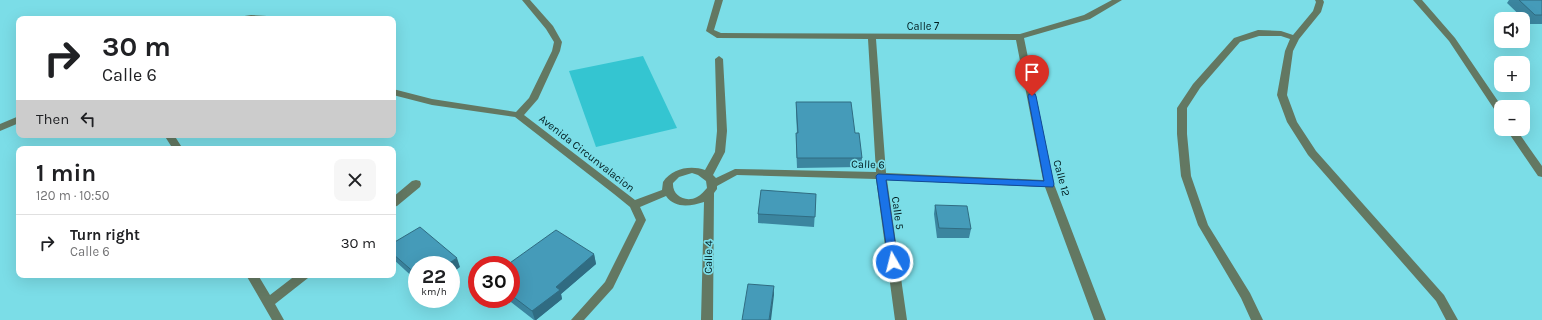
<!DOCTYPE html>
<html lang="en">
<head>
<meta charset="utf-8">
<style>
	:root { --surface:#fff; --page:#f6f6f6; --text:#202124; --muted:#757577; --line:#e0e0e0 }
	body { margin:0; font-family:Karla,sans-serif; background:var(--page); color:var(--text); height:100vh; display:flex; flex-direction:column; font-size:15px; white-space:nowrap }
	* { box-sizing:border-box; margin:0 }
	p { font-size:13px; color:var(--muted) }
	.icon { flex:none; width:22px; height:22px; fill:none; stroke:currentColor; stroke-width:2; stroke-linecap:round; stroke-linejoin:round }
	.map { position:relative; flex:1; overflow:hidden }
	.panel { position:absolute; left:16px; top:146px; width:380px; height:132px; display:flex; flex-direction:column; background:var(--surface); border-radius:8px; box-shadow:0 4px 16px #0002 }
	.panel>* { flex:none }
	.guide { position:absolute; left:16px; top:16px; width:380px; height:122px; border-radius:8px; box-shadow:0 4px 16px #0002; background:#fff; color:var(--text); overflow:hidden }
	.buttons { position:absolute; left:1494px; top:12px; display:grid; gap:8px }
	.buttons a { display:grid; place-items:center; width:36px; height:36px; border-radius:8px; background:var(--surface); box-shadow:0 4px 16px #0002; font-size:20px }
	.speed { position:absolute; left:408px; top:256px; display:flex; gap:8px; font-size:20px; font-weight:700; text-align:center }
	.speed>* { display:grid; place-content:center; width:52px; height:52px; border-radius:50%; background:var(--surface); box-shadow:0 4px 16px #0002; line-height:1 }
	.speed small { font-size:10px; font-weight:400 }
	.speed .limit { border:6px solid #d22; background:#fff; color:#111 }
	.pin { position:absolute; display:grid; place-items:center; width:34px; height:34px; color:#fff; margin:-41px -17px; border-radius:50% 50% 50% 0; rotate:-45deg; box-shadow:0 0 4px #0007 }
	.pin .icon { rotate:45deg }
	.me { position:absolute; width:44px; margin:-22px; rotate:352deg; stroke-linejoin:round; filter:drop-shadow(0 0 3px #0008) }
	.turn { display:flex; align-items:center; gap:14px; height:84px; padding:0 20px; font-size:18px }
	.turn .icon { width:52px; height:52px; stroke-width:2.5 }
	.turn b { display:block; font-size:28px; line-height:34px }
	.then { display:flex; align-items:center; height:38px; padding:0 20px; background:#0003; gap:8px; font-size:15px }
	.round { display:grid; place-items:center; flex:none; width:42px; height:42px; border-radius:8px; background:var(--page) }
	.summary { display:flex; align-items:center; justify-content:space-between; height:68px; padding:0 20px }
	h1 { font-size:24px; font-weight:700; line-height:30px }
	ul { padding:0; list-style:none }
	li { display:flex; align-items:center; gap:12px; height:56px; padding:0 20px; border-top:1px solid var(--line) }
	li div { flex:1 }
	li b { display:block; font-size:15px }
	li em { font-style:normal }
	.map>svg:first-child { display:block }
	.green { fill:#34c5d1 }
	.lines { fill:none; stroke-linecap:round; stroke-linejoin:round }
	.minor { fill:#637862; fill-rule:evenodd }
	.wall { fill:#3b859f }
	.shaded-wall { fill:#306c82 }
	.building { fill:#459bb9; stroke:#306c82 }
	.route { fill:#1a73e8; stroke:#114b97 }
	.labels { text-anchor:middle; stroke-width:3.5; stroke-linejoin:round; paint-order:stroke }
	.street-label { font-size:11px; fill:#001d20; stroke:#7bdde7 }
</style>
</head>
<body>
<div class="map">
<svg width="1542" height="320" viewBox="0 0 1542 320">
	<rect width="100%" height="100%" fill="#7bdde7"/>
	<path class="green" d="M643,56L677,128L596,147L569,71Z"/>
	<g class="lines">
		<path class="minor" d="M522,0H530L553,26L562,42L560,51L538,99L524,115L635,200L662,190L663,182C672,168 691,165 705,170L715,152L717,131L715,59L719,56L723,59L727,131L725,152L713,175L716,178L735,169L876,172L868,39L717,38L706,31L715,0H723L714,30L721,33L1020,34L1084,15L1112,0H1122L1090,19L1024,38L1054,184L1106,320H1094L1045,187L887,180L907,320H895L876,179L737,175L717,186V189L714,193L713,320H701L704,202C691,206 675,209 666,196L640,207L646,220L613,288L584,320H571L605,282L636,220L630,207L614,194L515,117L432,105L393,95V89L432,99L516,112L529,98L552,51L554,42L546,29ZM876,39L1016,40L1043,180L886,173ZM692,173L698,175L706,181L707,188C704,191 701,195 697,197C686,203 672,196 673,183L679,177Z
			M1315,0H1323L1324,2L1321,12L1299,39L1293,51L1287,95L1297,122L1316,151L1444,295L1458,320H1446L1436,301L1308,155L1287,122L1277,95L1285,51L1290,39L1281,36H1259L1240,42L1200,88L1187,108V134L1191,176L1208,225L1250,293L1263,320H1251L1241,298L1198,225L1181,176L1177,134V108L1193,84L1234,38L1258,30L1281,31L1293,35L1313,11L1316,2Z
			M1413,0H1422L1455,38L1502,107L1501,116L1498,115L1449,41Z
			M251,15L284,17L288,19H237L238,17Z
			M19,116V123L0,131V124Z
			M1506,129H1516L1542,166V177L1538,176Z
			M164,135H174L183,149H173Z
			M416,180L420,181L421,184L420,187L397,206L393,207V197L412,181Z
			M246,275H258L270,295L296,275H310L308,278L275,304L284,320H272Z"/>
	</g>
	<path class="wall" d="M1509,0H1542V24H1529L1507,3Z
		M796,102L855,133L862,158L861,167L797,168L796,142V133H797L796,112Z
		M816,194L814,227L758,223V214Z
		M935,205L971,229L969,238H937L934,214Z
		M393,243L460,267L417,265V281L393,259Z
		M594,254L596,264L561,294L562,299L536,320H534L507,299H511V265Z"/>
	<path class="shaded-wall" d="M594,254L596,264L561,294L562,299L536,320H535L532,311L556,287Z
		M457,258L460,267L451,274V265H446Z
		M774,286V295L771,320H769Z"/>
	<path class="building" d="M1519,0H1542V15H1535Z
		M796,102H851L855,133H859L862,158H797L796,133H798Z
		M761,190L816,194L815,217L758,214Z
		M935,205L967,206L971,229L939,228Z
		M420,227L457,258L446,265H417V275L393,254V243Z
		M556,230L594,254L556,287L560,290L532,311L511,295V265H507Z
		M748,284L774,286L769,320H742Z"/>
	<path class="route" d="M1029,94H1035L1036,96L1054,184L1053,187L886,180L898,262L897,265H889L876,176L878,174L1044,181L1028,96Z"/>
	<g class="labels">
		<g class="street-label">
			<text x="923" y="30">Calle 7</text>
			<text transform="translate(587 153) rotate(38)" y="4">Avenida Circunvalacion</text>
			<text transform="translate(868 164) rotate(2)" y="4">Calle 6</text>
			<text transform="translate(1062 178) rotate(75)" y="4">Calle 12</text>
			<text transform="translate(898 213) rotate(82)" y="4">Calle 5</text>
			<text transform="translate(708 257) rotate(-89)" y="4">Calle 4</text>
		</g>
	</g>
</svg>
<div class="buttons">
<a><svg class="icon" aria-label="sound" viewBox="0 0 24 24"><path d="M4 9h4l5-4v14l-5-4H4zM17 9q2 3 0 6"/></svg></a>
<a>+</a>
<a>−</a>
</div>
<div class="speed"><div>22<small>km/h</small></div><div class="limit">30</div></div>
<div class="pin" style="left:1032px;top:96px;background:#d93025"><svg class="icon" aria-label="arrive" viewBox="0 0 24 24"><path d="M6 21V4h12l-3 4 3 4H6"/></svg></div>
<svg class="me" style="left:893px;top:262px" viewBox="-20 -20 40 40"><circle r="17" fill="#1a73e8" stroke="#fff" stroke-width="3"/><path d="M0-11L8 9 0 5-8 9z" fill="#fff"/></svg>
<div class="guide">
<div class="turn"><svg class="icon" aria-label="right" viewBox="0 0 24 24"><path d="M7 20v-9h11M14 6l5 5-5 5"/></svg><div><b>30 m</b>Calle 6</div></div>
<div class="then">Then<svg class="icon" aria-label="left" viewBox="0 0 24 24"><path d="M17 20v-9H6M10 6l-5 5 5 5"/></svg></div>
</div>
<section class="panel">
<div class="summary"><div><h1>1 min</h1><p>120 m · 10:50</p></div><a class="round"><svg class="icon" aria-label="close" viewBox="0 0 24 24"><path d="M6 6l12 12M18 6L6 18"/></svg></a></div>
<ul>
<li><svg class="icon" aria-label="right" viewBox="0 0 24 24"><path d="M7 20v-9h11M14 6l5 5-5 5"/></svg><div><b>Turn right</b><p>Calle 6</p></div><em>30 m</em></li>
</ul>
</section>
</div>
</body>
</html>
